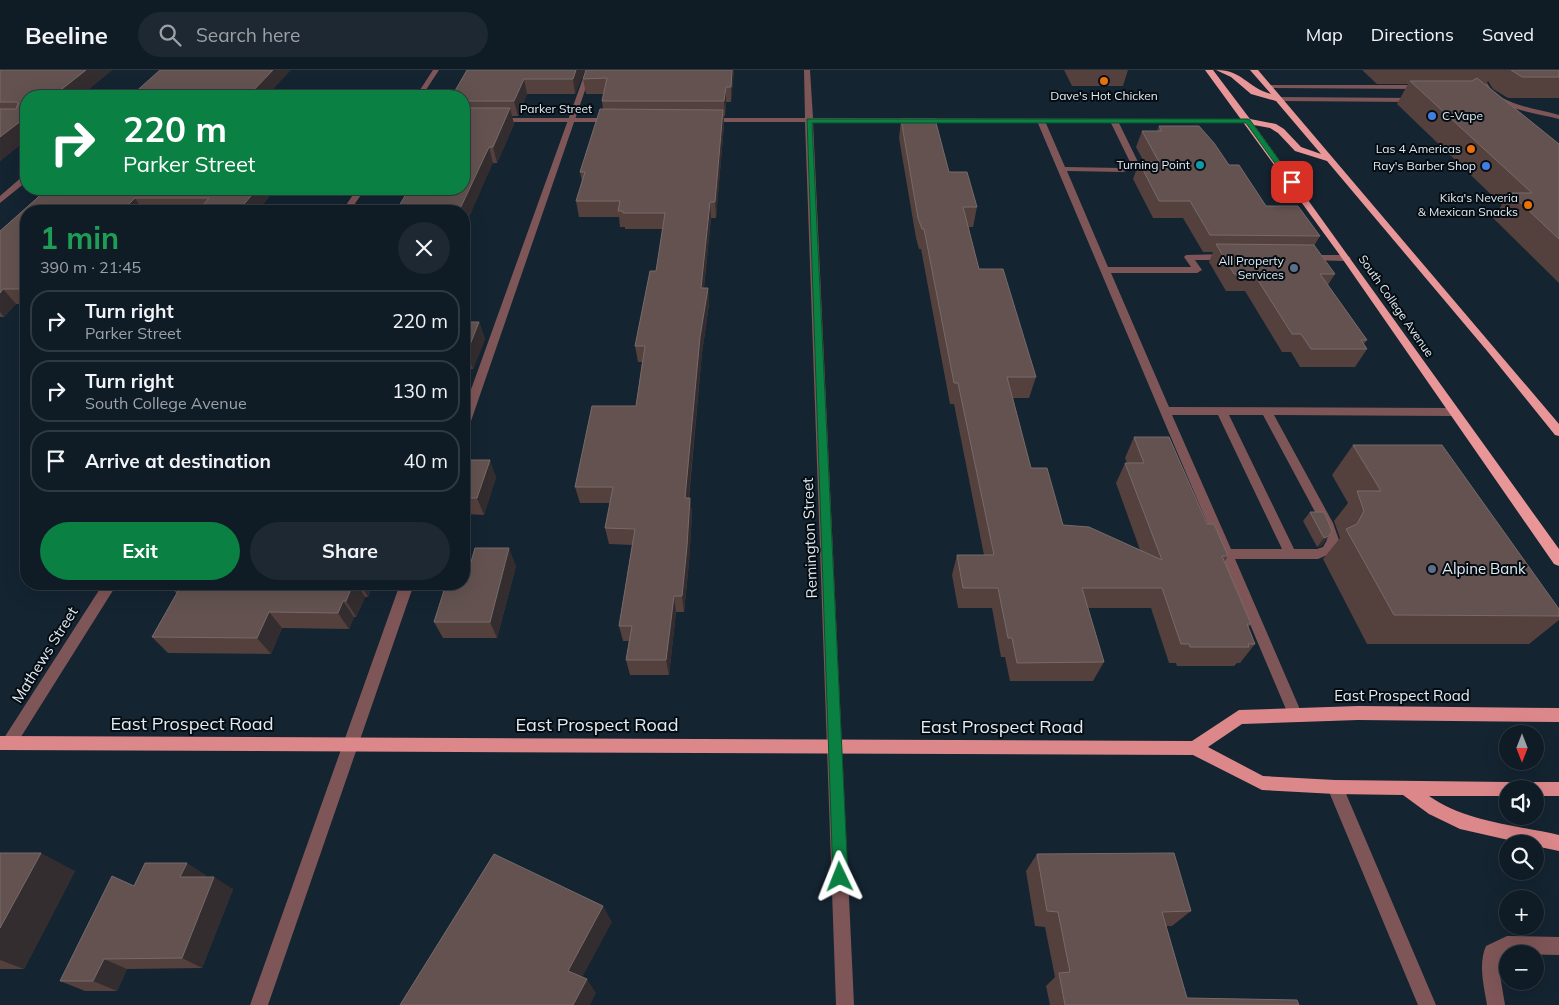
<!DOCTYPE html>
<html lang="en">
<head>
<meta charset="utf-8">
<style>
	:root { --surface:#0f1b25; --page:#1d2832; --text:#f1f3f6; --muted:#9ba1a7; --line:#2f3942; --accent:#0b8043 }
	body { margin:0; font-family:Mulish,sans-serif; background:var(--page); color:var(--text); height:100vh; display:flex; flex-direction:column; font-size:19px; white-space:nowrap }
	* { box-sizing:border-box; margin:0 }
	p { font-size:16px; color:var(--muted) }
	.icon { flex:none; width:28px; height:28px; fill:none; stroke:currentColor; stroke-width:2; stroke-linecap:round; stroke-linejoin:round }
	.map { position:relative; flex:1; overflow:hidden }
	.drawer { position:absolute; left:20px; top:135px; width:450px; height:385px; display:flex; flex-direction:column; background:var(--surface); border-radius:20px; box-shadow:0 5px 20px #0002,0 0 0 1px var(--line) }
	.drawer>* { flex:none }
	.hud { position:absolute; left:20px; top:20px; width:450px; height:105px; border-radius:20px; box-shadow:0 5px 20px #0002,0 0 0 1px var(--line); background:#0b8043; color:#fff; overflow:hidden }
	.needle { width:32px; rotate:180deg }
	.controls { position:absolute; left:1499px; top:655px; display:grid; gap:10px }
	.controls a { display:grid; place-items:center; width:45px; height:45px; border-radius:50%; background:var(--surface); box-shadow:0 5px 20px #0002,0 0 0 1px var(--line); font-size:25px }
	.pin { position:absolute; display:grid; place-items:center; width:42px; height:42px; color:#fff; margin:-21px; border-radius:10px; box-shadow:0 2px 8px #0006 }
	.me { position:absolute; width:55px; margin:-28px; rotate:358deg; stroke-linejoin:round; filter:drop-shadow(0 0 4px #0008) }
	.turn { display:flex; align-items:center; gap:18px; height:105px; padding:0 20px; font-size:22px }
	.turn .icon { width:65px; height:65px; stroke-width:2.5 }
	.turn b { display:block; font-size:35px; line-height:42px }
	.round { display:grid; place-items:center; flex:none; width:52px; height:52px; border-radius:26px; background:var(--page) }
	.head { display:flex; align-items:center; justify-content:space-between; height:85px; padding:0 20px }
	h1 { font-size:30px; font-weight:700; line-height:38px; color:#1e9e55 }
	.primary-button { display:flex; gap:10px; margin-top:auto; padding:10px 20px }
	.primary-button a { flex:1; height:58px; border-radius:30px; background:var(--accent); color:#fff; font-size:20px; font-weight:700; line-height:58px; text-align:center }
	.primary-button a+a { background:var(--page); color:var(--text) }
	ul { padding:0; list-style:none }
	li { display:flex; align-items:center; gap:15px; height:62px; margin:0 10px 8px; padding:0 10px; border:2px solid var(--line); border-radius:20px }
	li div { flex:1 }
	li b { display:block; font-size:19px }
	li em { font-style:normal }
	header { display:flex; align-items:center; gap:30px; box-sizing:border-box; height:70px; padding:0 25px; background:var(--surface); border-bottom:1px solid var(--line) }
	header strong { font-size:24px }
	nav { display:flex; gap:28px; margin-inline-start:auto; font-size:18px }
	.search { width:350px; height:45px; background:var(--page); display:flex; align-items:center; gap:12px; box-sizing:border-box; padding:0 18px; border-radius:28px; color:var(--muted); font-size:19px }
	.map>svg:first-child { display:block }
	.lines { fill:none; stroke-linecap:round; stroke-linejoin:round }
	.service { fill:#7f5657; fill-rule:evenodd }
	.minor { fill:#7f5657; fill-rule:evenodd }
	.primary { fill:#dc888b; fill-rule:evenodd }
	.trunk { fill:#e89698; fill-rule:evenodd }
	.wall { fill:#54403d }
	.shaded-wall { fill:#342d30 }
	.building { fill:#635250; stroke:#776a6a }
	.route { fill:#0b8043; stroke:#07532c }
	.food-dot { fill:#e8710a; stroke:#060d12; stroke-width:2 }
	.shop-dot { fill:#3f7fe0; stroke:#060d12; stroke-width:2 }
	.culture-dot { fill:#0f9aa8; stroke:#060d12; stroke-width:2 }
	.service-dot { fill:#5c6f8a; stroke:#060d12; stroke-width:2 }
	.labels { text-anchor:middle; stroke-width:4; stroke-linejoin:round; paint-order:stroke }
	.far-poi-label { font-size:12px; fill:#e1ebf4; stroke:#060d12; text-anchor:end }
	.far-street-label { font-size:12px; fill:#e1ebf4; stroke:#060d12 }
	.street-label { font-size:15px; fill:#e1ebf4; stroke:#060d12 }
	.poi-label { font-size:15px; fill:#e1ebf4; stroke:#060d12; text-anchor:start }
	.near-street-label { font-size:18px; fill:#e1ebf4; stroke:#060d12 }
</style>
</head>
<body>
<header>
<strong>Beeline</strong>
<div class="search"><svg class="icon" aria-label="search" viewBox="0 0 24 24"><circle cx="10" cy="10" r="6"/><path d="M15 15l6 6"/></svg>Search here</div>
<nav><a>Map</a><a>Directions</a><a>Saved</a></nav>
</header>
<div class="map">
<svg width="1559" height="935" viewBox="0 0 1559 935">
	<rect width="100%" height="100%" fill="#142431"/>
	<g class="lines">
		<path class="service" d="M586,0H592L470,354L464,358V339Z
			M1268,15H1423L1426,17L1423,19L1266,18V16Z
			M1275,27L1416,28L1420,30L1416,32L1278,31H1275Z
			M1038,49L1045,51L1065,97L1122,98L1129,95L1130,92L1110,51L1114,49L1118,51L1138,92L1136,98L1123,102L1067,101L1108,197H1191L1184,187L1186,185L1227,184L1232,187L1227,190H1195L1202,200L1197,203H1111L1169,337L1453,338L1458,342L1453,346L1274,345L1333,453L1339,470L1332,483L1318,489H1235L1302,644L1300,649L1295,651L1290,649L1288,644L1037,51ZM1172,345H1218L1282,479H1231ZM1229,345H1263L1321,453L1327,470L1323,477L1317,479H1294Z
			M1307,185H1346L1351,188L1346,191L1304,190L1302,188Z
			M400,514H414L268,935H250Z
			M1335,710L1341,712L1436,935H1418L1327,717L1329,712Z
			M1507,866L1559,867V885L1508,884L1501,887L1500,905L1505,935H1487C1484,916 1478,894 1486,876Z"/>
		<path class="minor" d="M433,0H439L422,26H416Z
			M804,0H810L813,48L1248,49L1252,51L1248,53L813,52L854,935H836L805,52H708L704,50L708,48H805Z
			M1473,0H1480C1484,6 1487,15 1492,20C1508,36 1538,39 1559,45V49C1537,43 1505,40 1488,24C1481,17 1478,7 1473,0Z
			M464,48H613L617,50L613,52H464Z
			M23,106H26V112L0,133V126Z
			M357,119H365L350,141H342Z
			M103,514H117L14,678L9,680L4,678L1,673L4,668Z"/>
		<path class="primary" d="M1358,636L1559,638V652L1358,650L1242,654L1208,677L1263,706L1335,710L1508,712L1514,714L1516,719H1508V726H1429C1466,752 1516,755 1559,765V781L1535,776V774H1526L1460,759L1429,744L1403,725L1335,724L1262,720L1193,685L0,680V666L1192,671L1239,640Z
			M1535,712H1559V726H1535V719H1527L1529,714Z"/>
		<path class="trunk" d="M1205,0H1213L1250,49L1276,54L1284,59L1301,77L1321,84L1276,31L1251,24L1231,7L1216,0C1243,0 1246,17 1271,24L1250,0H1258L1559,354V366L1555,365L1488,282L1327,91L1295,81L1278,63L1270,58L1254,55L1559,479V496L1554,494L1339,184Z"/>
	</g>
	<path class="wall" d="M0,0H112L0,91Z
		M467,0H585L575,24H527L518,46H512L514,54L497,93H493L464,119V26Z
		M734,0L731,32H726L725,46H724V55L716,148H711L704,218H708L709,234L702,283L689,428H690L692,444L689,492L684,542H676L669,605H630L626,590L629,571H623L619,556L632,475L609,474L605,458L610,433H580L575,417L636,336L642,292H638L635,276L656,201L663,159H625V157H620L619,147H579L576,131L582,111L580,102L603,39L602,31L603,24H586L583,9Z
		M1064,0H1128L1123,16H1072Z
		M1362,0H1559V28H1508L1493,19L1488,11L1486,15L1559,74V213L1493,148L1502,135L1397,34L1408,14H1377Z
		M901,49L949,102L977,137L973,157H968L979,199L1036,307L1029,328H1013L1031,398L1063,455L1140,480L1116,413L1125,393H1127L1125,388L1134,367L1207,454L1228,486L1224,493L1251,554L1248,558L1255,574L1240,593H1237L1234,596H1177L1176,593H1169L1151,538H1088L1104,592L1093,611H1010L1005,587H1001L992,538H958L952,505L957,485H984L954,334H950L921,179H919L916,168L899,68Z
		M1159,56L1229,95L1266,136L1320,166L1314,176L1335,204L1328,215L1367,270L1364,274L1367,279L1355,297H1300L1291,282H1282L1245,221H1226L1209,192L1213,182H1203L1183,148H1153L1133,109L1139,92H1144L1136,77L1142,61H1157Z
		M41,119H275L258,141H26V234H16L4,247H0V161L39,126L37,123Z
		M464,252H479L485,269L473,299H464Z
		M1353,375L1559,539V550L1529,574H1367L1323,489L1340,468L1334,451L1348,433L1332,405Z
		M464,390L496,407L484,445L464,444Z
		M1310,442L1329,466L1322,475L1317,477L1303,451Z
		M471,492L516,496L497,568H443L434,552Z
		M168,514H373L368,527H365L356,547H354L349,559L282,558L271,584L168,583L152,567L177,524Z
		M0,783L75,801L24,899H0Z
		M1037,784L1191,841L1172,856H1166L1187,928L1299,935H1050L1046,916L1055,907L1045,857L1035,856L1026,801Z
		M206,805L205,807L233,819L202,898L127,899L117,921H85L60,911L134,816Z"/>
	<path class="shaded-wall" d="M86,0H112L80,26H53Z
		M273,0H291L267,26H248Z
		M576,0H585L575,24L573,9Z
		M732,0H734L731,32V17Z
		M524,9L527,24L518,46L514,31Z
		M726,17V32L725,46L724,31Z
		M510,38L514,54L497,93L493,77Z
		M723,40L724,55L716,148L715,132Z
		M26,47V70L0,91V67Z
		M489,77L493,93L464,159V141H459Z
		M257,119H275L258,141H238Z
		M135,128L143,141H122Z
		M710,132L711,148L702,234L701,218Z
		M708,218L709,234L702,283L687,444L685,428L700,267Z
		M3,219L16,234L4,247L0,242V223Z
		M479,252L485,269L473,299L467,282Z
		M490,390L496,407L484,445L477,428Z
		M690,428L692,444L689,492L684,542L682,526Z
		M1329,466L1322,475L1317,477L1324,468Z
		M509,478L516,496L497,568L490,552Z
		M353,514H357L365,527L356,547L346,531Z
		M360,514H373L368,527Z
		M674,526L676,542L669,605L666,590Z
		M343,531L354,547L349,559L338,543Z
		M269,542L282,558L271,584L257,568Z
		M41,783L75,801L24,899L0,890V858Z
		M187,793L206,805L200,819L180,807Z
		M214,807L233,819L202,898L182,888Z
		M603,836L612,852L578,915L568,901Z
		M104,889L127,899L117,921L93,911Z
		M587,909L596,923L590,935H573Z"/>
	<path class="building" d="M0,0H86L53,26H26V47L0,67V39H16L18,33L16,32H0Z
		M160,0H273L248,26H131Z
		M467,0H576L573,9H524L514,31H464V26H452Z
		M586,0H732L731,17H726L724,31H602L607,8L583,9Z
		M1511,0H1559V7H1522Z
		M1477,8L1559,74V169L1510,123H1532L1410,11H1472Z
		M464,38H510L493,77H489L459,141H396L409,119H464Z
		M600,39L723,40L715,132H710L701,218H708L700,267L685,428H690L687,476L682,526H674L666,590H626L632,556H619L635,459L605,458L613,417H575L592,336H636L645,276H635L650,201H656L665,143H623V141H618L620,131H576L585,102H580Z
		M901,49H935L949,102H967L977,137H963L979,199H1003L1036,307H1007L1031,398H1047L1063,455L1089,457L1162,490L1125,393H1144L1134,367H1169L1207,454H1214L1228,486H1222L1251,554H1247L1255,574H1248L1249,577H1190L1189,574H1181L1162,518H1082L1104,592L1017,593L1012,568H1008L998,518H963L957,485H994L958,313H954L924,159H922L918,148Z
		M1159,56H1199L1214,73L1229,95H1239L1266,136H1298L1320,166L1210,165L1190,131H1159L1139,92H1159L1142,61H1162Z
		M41,119H257L238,141H198L209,128H135L122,141H26V219H3L0,223V161L35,130L42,123H37Z
		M1216,174L1314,175L1335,204H1320L1367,270H1361L1367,279H1311L1301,264H1292L1254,204H1234Z
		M464,252H479L467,282H464Z
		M1353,375H1442L1559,539V546L1394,545L1346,459L1357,454L1364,441L1357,421H1381Z
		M464,390H490L477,428H464Z
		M1310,442H1324L1332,461L1329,466L1324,468Z
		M475,478H509L490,552H434L446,514H464V492H471Z
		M182,514H353L346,531H343L338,543L269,542L257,568L152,567Z
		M0,783H41L0,858Z
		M1174,783L1191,841L1162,842L1187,928L1297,930L1299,935H1065L1059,903L1070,902L1058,842L1047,841L1037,784Z
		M494,784L603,836L568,901L587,909L573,935H400Z
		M145,793H187L180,807H214L182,888L104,889L93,911H60L112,806L134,816Z"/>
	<path class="route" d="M807,49H1248L1250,50L1295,112L1289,113L1246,53H812L848,807L846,812L840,814L835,812L833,807Z"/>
	<g class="food-dot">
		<circle cx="1104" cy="11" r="5"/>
		<circle cx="1471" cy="79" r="5"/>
		<circle cx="1528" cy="135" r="5"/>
	</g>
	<g class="shop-dot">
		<circle cx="1432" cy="46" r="5"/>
		<circle cx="1486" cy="96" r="5"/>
	</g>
	<circle class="culture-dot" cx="1200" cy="95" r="5"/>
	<g class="service-dot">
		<circle cx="1294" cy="198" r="5"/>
		<circle cx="1432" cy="499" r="5"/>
	</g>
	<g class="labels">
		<g class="far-poi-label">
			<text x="1104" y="30" text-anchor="middle">Dave's Hot Chicken</text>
			<text x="1442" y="50" text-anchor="start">C-Vape</text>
			<text x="1461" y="83">Las 4 Americas</text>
			<text x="1190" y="99">Turning Point</text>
			<text x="1476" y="100">Ray's Barber Shop</text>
			<text x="1518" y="132">Kika's Neveria<tspan x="1518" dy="14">&amp; Mexican Snacks</tspan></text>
			<text x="1284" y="195">All Property<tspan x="1284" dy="14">Services</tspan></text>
		</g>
		<g class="far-street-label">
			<text x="556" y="43">Parker Street</text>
			<text transform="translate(1396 236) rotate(55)" y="4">South College Avenue</text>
		</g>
		<g class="street-label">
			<text transform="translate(810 468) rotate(-92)" y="5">Remington Street</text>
			<text transform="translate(45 585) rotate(-58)" y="5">Mathews Street</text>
			<text x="1402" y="631">East Prospect Road</text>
		</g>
		<g class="poi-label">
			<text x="1442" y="504">Alpine Bank</text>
		</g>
		<g class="near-street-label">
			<text x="192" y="660">East Prospect Road</text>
			<text x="597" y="661">East Prospect Road</text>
			<text x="1002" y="663">East Prospect Road</text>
		</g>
	</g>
</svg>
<div class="controls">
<a><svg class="needle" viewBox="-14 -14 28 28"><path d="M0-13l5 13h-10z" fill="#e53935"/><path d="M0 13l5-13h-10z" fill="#9ba1a7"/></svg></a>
<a><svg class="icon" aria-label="sound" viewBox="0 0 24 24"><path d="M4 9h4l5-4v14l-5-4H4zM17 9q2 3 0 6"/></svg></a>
<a><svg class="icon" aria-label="search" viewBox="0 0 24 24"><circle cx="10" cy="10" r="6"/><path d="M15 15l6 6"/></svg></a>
<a>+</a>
<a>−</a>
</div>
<div class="pin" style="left:1292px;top:112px;background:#d93025"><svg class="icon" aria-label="arrive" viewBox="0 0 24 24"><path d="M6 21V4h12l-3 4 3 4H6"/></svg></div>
<svg class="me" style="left:840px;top:807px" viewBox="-20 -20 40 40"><path d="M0-17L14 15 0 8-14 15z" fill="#0b8043" stroke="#fff" stroke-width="4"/></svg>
<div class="hud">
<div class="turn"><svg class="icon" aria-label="right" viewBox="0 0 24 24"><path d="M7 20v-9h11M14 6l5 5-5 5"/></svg><div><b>220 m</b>Parker Street</div></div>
</div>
<section class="drawer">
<div class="head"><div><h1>1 min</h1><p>390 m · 21:45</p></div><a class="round"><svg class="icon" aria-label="close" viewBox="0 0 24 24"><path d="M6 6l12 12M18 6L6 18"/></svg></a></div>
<ul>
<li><svg class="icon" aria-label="right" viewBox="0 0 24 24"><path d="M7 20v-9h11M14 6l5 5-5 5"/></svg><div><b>Turn right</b><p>Parker Street</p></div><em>220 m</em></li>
<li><svg class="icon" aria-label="right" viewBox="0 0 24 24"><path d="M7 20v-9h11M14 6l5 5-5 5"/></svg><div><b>Turn right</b><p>South College Avenue</p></div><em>130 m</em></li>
<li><svg class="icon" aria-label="arrive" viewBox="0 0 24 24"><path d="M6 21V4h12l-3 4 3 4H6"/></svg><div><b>Arrive at destination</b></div><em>40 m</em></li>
</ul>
<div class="primary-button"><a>Exit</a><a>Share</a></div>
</section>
</div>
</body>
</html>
